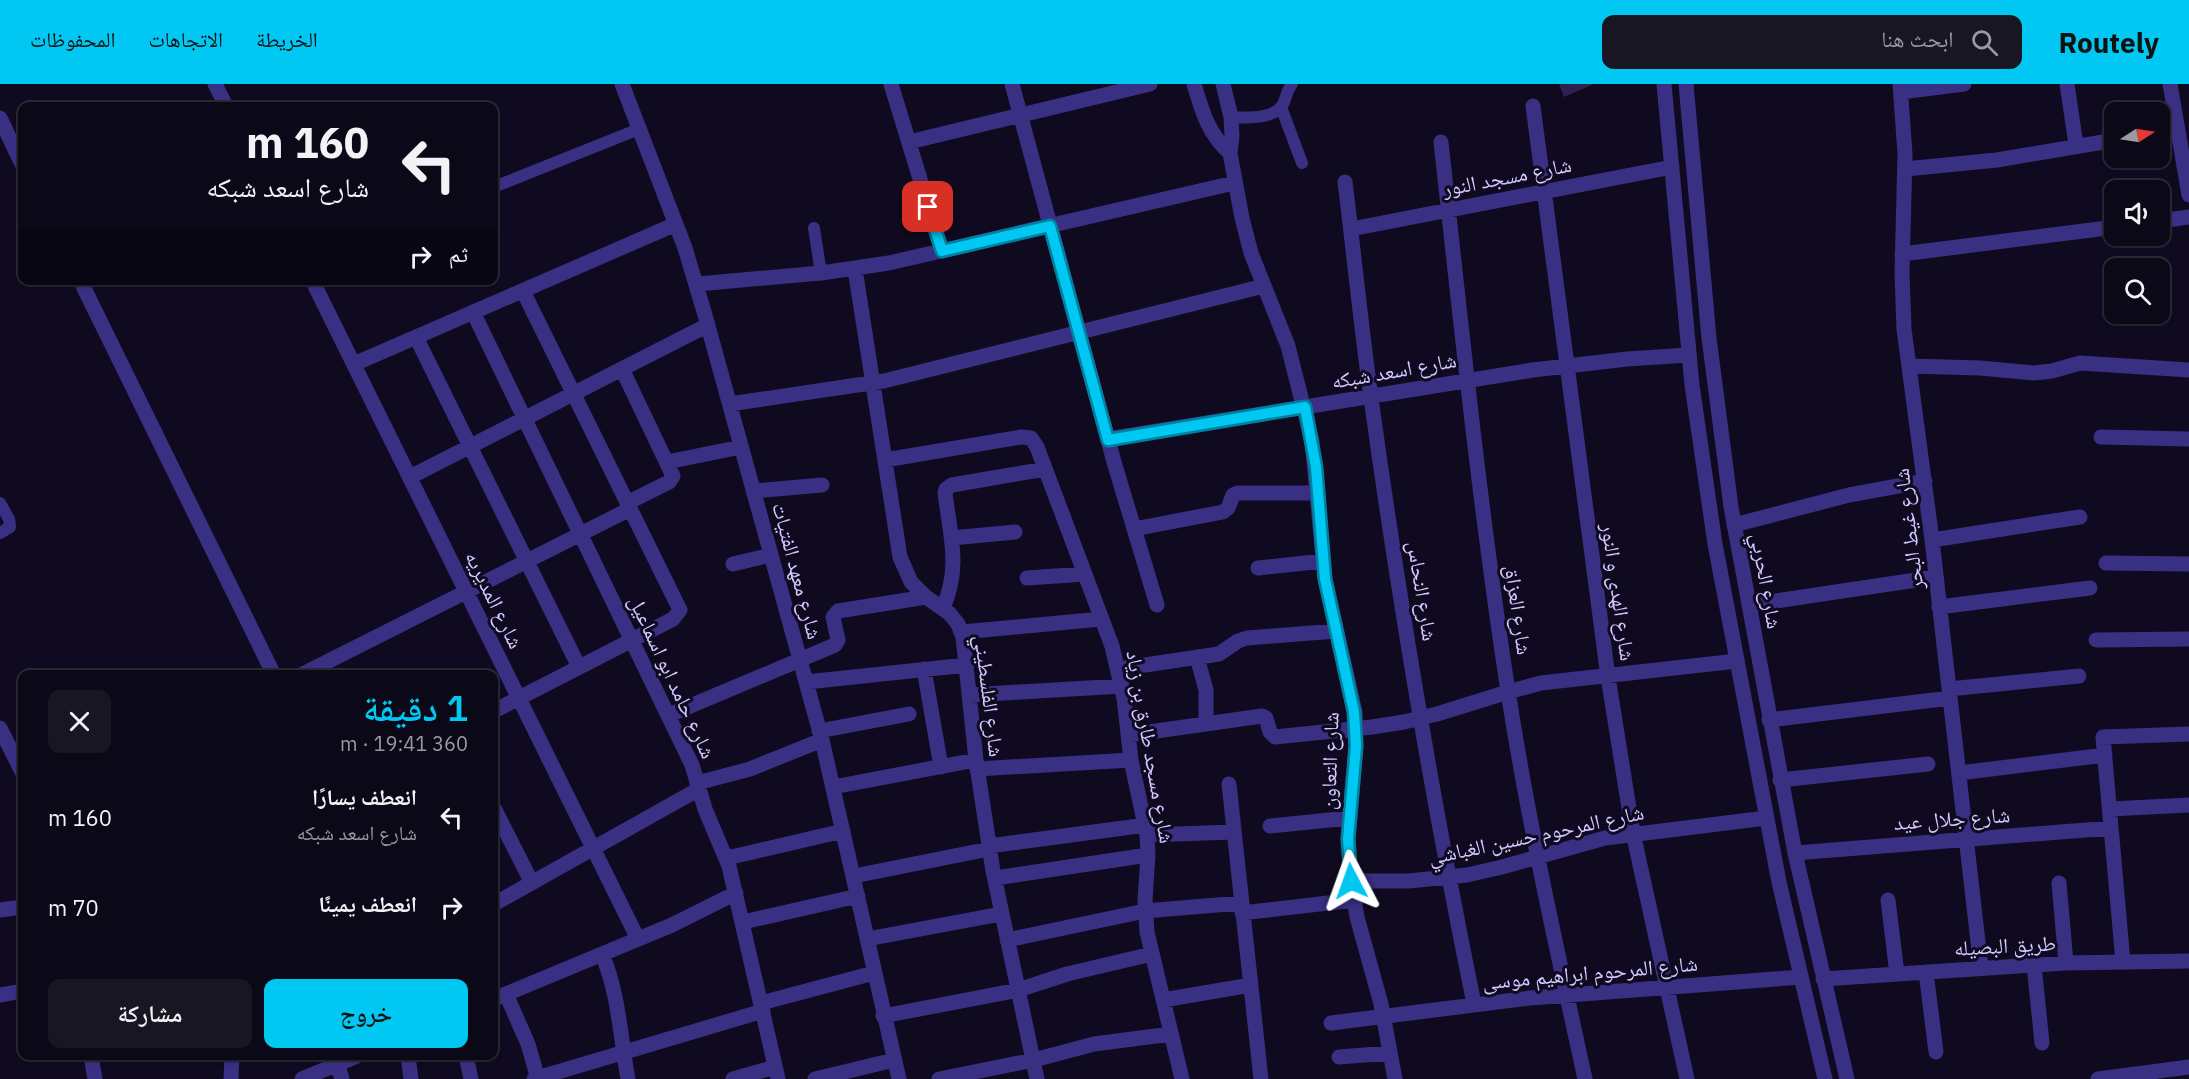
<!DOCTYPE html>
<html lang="ar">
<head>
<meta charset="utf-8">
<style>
	:root { --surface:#0b0817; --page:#191624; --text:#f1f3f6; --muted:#9a9aa1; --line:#2b2936; --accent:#00c8f3 }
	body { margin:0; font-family:"IBM Plex Sans","Noto Naskh Arabic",sans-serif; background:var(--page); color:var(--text); direction:rtl; height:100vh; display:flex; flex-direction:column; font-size:22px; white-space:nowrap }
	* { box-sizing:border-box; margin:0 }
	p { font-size:20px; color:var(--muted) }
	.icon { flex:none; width:33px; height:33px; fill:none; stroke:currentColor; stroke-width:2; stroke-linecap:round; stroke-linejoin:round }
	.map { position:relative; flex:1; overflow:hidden; direction:ltr }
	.details { position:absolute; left:18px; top:586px; width:480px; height:390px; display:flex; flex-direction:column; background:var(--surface); border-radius:12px; box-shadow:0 2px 4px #0004,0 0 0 2px var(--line); direction:rtl }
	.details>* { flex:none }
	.hud { position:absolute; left:18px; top:18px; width:480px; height:183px; border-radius:12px; box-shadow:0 2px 4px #0004,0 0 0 2px var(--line); direction:rtl; background:#0b0817; color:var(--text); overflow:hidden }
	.needle { width:39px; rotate:78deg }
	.controls { position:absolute; left:2104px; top:18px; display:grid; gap:12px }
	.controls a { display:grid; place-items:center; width:66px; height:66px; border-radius:12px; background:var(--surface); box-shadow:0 2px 4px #0004,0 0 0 2px var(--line); font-size:30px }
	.pin { position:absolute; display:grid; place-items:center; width:51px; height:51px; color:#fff; margin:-26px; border-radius:12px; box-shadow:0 3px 9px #0006 }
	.me { position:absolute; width:66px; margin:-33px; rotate:356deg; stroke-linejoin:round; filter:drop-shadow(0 0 4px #0008) }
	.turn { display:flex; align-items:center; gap:21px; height:126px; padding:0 30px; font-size:27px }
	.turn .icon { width:78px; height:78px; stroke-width:2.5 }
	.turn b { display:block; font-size:42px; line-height:51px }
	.then { display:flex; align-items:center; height:57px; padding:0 30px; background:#0003; gap:12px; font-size:22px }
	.round { display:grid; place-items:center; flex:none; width:63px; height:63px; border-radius:12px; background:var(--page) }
	.headline { display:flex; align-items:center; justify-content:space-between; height:102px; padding:0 30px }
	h1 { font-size:36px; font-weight:600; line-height:45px; color:var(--accent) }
	.cta { display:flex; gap:12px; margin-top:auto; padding:12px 30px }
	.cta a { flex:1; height:69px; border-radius:12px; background:var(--accent); color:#111; font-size:24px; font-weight:600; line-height:69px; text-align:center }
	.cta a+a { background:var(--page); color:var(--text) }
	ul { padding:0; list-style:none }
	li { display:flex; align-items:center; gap:18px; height:90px; padding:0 30px }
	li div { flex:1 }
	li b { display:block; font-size:22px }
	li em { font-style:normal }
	header { display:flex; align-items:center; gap:36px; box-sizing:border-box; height:84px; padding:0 30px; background:var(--accent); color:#111 }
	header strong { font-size:28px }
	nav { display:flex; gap:33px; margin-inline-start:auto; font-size:21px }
	.search { width:420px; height:54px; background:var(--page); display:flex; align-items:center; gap:15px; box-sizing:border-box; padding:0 21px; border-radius:12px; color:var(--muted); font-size:22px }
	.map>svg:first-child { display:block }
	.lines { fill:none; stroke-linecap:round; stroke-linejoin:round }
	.service { stroke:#3a3083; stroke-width:12 }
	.minor { stroke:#3a3083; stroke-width:15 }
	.tertiary { stroke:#3a3083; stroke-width:15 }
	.wall { fill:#2d214f }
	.route-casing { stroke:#00829e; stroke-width:15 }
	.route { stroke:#00c8f3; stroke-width:10 }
	.labels { text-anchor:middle; stroke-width:6; stroke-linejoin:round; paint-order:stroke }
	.street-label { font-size:21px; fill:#d3c8ff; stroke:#0f0a1f }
</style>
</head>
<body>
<header>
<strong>Routely</strong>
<div class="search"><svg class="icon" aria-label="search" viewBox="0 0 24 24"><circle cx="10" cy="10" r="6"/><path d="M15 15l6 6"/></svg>ابحث هنا</div>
<nav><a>الخريطة</a><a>الاتجاهات</a><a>المحفوظات</a></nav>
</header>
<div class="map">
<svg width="2189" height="995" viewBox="0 0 2189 995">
	<rect width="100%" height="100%" fill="#0f0a1f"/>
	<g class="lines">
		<path class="service" d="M1281,23L1302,79
			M1231,33C1245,34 1273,35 1282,22C1287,14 1286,7 1292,0
			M494,103L639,45
			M814,144L821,189
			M0,419L9,435L10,443L0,449"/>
		<path class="minor" d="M215,0L226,22
			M622,0L685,164L705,231L822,656L899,995
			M891,0L942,167
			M1012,0L1114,378L1157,521
			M1194,0C1202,27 1208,50 1230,69
			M1223,0L1231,33L1232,52L1230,69L1242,134L1251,169L1288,262L1312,357L1325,495L1355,628L1356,662L1348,755L1351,797L1357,833L1381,920L1395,995
			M1900,0L1905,70L1902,189L1904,245L1932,456L1981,884
			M2067,0L2076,61
			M2170,0L2189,111
			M1901,8L1964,0
			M1533,22L1608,593L1633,749L1687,995
			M0,34L22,80
			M2160,50L2178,47
			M909,58L1150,0
			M1441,58C1461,241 1480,425 1508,607C1528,737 1557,866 1585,995
			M1905,85L1997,76L2115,56
			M1345,98C1354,170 1361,242 1371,314C1399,517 1433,719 1474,920
			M2160,137L2189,133
			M1351,145L1672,83
			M1902,170L2115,143
			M855,185L900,473L911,498L926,513L949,529L958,540L963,553L976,676L993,787L1037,995
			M80,196L274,591
			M312,196L638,855
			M697,200L821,189L889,179L1234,99
			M473,228L692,681L705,725L729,782L778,995
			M416,253L579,583
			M354,280L676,140
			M1909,282L1980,284L2034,289L2052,287L2080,279L2189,286
			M622,285L673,392L669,398L627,419
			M730,320L884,297L1264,202
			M2101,353L2189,355
			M1108,355L1533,286L1627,275L1689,271
			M885,376L1021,353L1031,354L1037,363L1112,562L1124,614L1131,676L1147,751L1148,771L1145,816L1147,848L1182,995
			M667,378L741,363
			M410,393L708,241
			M753,407L822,401
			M1734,441L1849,411L1925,397
			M1134,445L1223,428L1228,424L1233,411L1238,409H1318
			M952,454L1015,448
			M1932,456L2080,433
			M2106,479L2189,480
			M733,480L771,471
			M1258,484L1323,477
			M1027,494L1085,490
			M1749,521L1936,493
			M1939,523L2090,504
			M943,524C961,483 950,451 945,409L946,405L952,401L1045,385
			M962,548L1101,535
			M2096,556L2189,555
			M1197,573L1206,606V640
			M924,585L941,683
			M1118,585L1219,570L1238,557L1247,554L1336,547
			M301,591L630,425
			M806,598L967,581
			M1949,605L2079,592
			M969,611L1122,602
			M494,627L673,535L680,526L523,207
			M669,631L835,561L838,556L833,533L838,527L926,513
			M1769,636L1950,614
			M0,644L22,688
			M819,647L909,630
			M1128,651L1262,632L1266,634L1270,648L1275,653L1372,643L1404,638L1437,630L1508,608L1541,599L1737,577
			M977,685L1131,676
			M1959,689L2105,671
			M1780,696L1928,680
			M697,699L750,685L822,656
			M1229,700L1261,995
			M833,703L976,676
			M494,724L532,799
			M2110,725L2189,721
			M1270,742L1349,734
			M1147,751L1234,748
			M989,762L1146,741
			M1795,769L2111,744
			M727,774L843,747
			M854,792L989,765
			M995,794L1148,771
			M1351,797H1409L1467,791L1502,783L1605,754L1766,734
			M2059,799L2066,879
			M1888,816L1897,890
			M494,820L699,705
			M0,826L22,823
			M1242,829L1354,816
			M743,838L858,812
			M867,855L1001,830
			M1007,856L1145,827L1241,819
			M602,870C619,910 620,952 628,995
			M2123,878L2103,653L2189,650
			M2034,881L2042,959
			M1926,888L1936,968
			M1823,895L2066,879L2189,877
			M506,910L528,960L538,995
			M1,911L22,907
			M494,915L672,841L736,809
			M1163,916L1251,901
			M761,919L874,889
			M883,932L1018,906L1067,890L1152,870
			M1331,939L1530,914L1801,893
			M91,972L95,995
			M335,972L342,995
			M408,972L411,995
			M466,972L471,995
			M1339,973L1390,969
			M231,995L232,972
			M302,995L357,972
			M534,995L763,927
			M733,995L775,983
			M815,995L894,976
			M939,995L1034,976L1094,960L1171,950
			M2098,995L2189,983"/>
		<path class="tertiary" d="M1664,0L1692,301L1715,460L1779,798L1825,995
			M1686,0L1709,254L1731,423L1795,769L1847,995"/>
	</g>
	<path class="wall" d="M1559,0H1594L1564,13Z"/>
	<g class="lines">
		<g class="route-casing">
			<path id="route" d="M928,123L942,167L1050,142L1108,356L1305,323L1316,383L1325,495L1354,628L1356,662L1348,755L1351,797"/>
		</g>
		<use href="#route" class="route"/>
	</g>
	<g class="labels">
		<g class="street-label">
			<text transform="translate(1507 93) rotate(-11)" y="7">شارع مسجد النور</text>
			<text transform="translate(1394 287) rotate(-10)" y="7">شارع اسعد شبكه</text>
			<text transform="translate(1909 445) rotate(-97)" y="7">شارع غيط البحر</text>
			<text transform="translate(797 487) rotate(75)" y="7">شارع معهد الفتيات</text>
			<text transform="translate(1766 497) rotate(80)" y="7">شارع الحربي</text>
			<text transform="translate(1422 507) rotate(81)" y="7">شارع النحاس</text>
			<text transform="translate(1618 508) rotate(82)" y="7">شارع الهدى و النور</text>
			<text transform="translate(494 516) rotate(64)" y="7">شارع المديريه</text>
			<text transform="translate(1518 526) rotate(82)" y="7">شارع العزاق</text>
			<text transform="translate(672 593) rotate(65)" y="7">شارع حامد ابو اسماعيل</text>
			<text transform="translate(989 612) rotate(83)" y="7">شارع الفلسطيني</text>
			<text transform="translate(1150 663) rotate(80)" y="7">شارع مسجد طارق بن زياد</text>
			<text transform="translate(1330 677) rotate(-88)" y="7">شارع التعاون</text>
			<text transform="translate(1952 735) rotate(-4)" y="7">شارع جلال عيد</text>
			<text transform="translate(1536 751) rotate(-12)" y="7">شارع المرحوم حسين الغباشي</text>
			<text transform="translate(2005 862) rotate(-3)" y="7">طريق البصيله</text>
			<text transform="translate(1590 889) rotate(-5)" y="7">شارع المرحوم ابراهيم موسى</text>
		</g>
	</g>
</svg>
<div class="controls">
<a><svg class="needle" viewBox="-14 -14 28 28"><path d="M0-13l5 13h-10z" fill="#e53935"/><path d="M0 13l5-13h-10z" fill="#9a9aa1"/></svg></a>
<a><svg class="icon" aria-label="sound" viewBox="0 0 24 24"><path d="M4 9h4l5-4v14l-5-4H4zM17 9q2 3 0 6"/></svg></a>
<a><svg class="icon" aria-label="search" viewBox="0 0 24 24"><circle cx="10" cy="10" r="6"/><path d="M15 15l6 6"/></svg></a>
</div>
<div class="pin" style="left:928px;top:123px;background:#d93025"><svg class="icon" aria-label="arrive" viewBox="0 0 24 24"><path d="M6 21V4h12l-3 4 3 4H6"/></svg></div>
<svg class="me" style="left:1351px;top:797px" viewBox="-20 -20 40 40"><path d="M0-17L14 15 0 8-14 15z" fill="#00c8f3" stroke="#fff" stroke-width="4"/></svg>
<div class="hud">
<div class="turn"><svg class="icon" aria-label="left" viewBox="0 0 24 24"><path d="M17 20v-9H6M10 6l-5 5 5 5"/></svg><div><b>160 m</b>شارع اسعد شبكه</div></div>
<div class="then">ثم<svg class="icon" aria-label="right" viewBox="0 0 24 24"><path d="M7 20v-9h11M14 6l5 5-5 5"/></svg></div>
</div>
<section class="details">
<div class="headline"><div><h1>1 دقيقة</h1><p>360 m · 19:41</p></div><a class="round"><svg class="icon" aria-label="close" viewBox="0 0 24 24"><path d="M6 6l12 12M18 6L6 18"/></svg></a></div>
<ul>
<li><svg class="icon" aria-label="left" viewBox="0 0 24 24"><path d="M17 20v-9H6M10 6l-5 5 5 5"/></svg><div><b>انعطف يسارًا</b><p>شارع اسعد شبكه</p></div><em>160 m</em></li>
<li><svg class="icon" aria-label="right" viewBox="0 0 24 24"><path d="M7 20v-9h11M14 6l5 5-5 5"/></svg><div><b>انعطف يمينًا</b></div><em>70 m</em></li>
</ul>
<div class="cta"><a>خروج</a><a>مشاركة</a></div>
</section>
</div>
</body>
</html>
